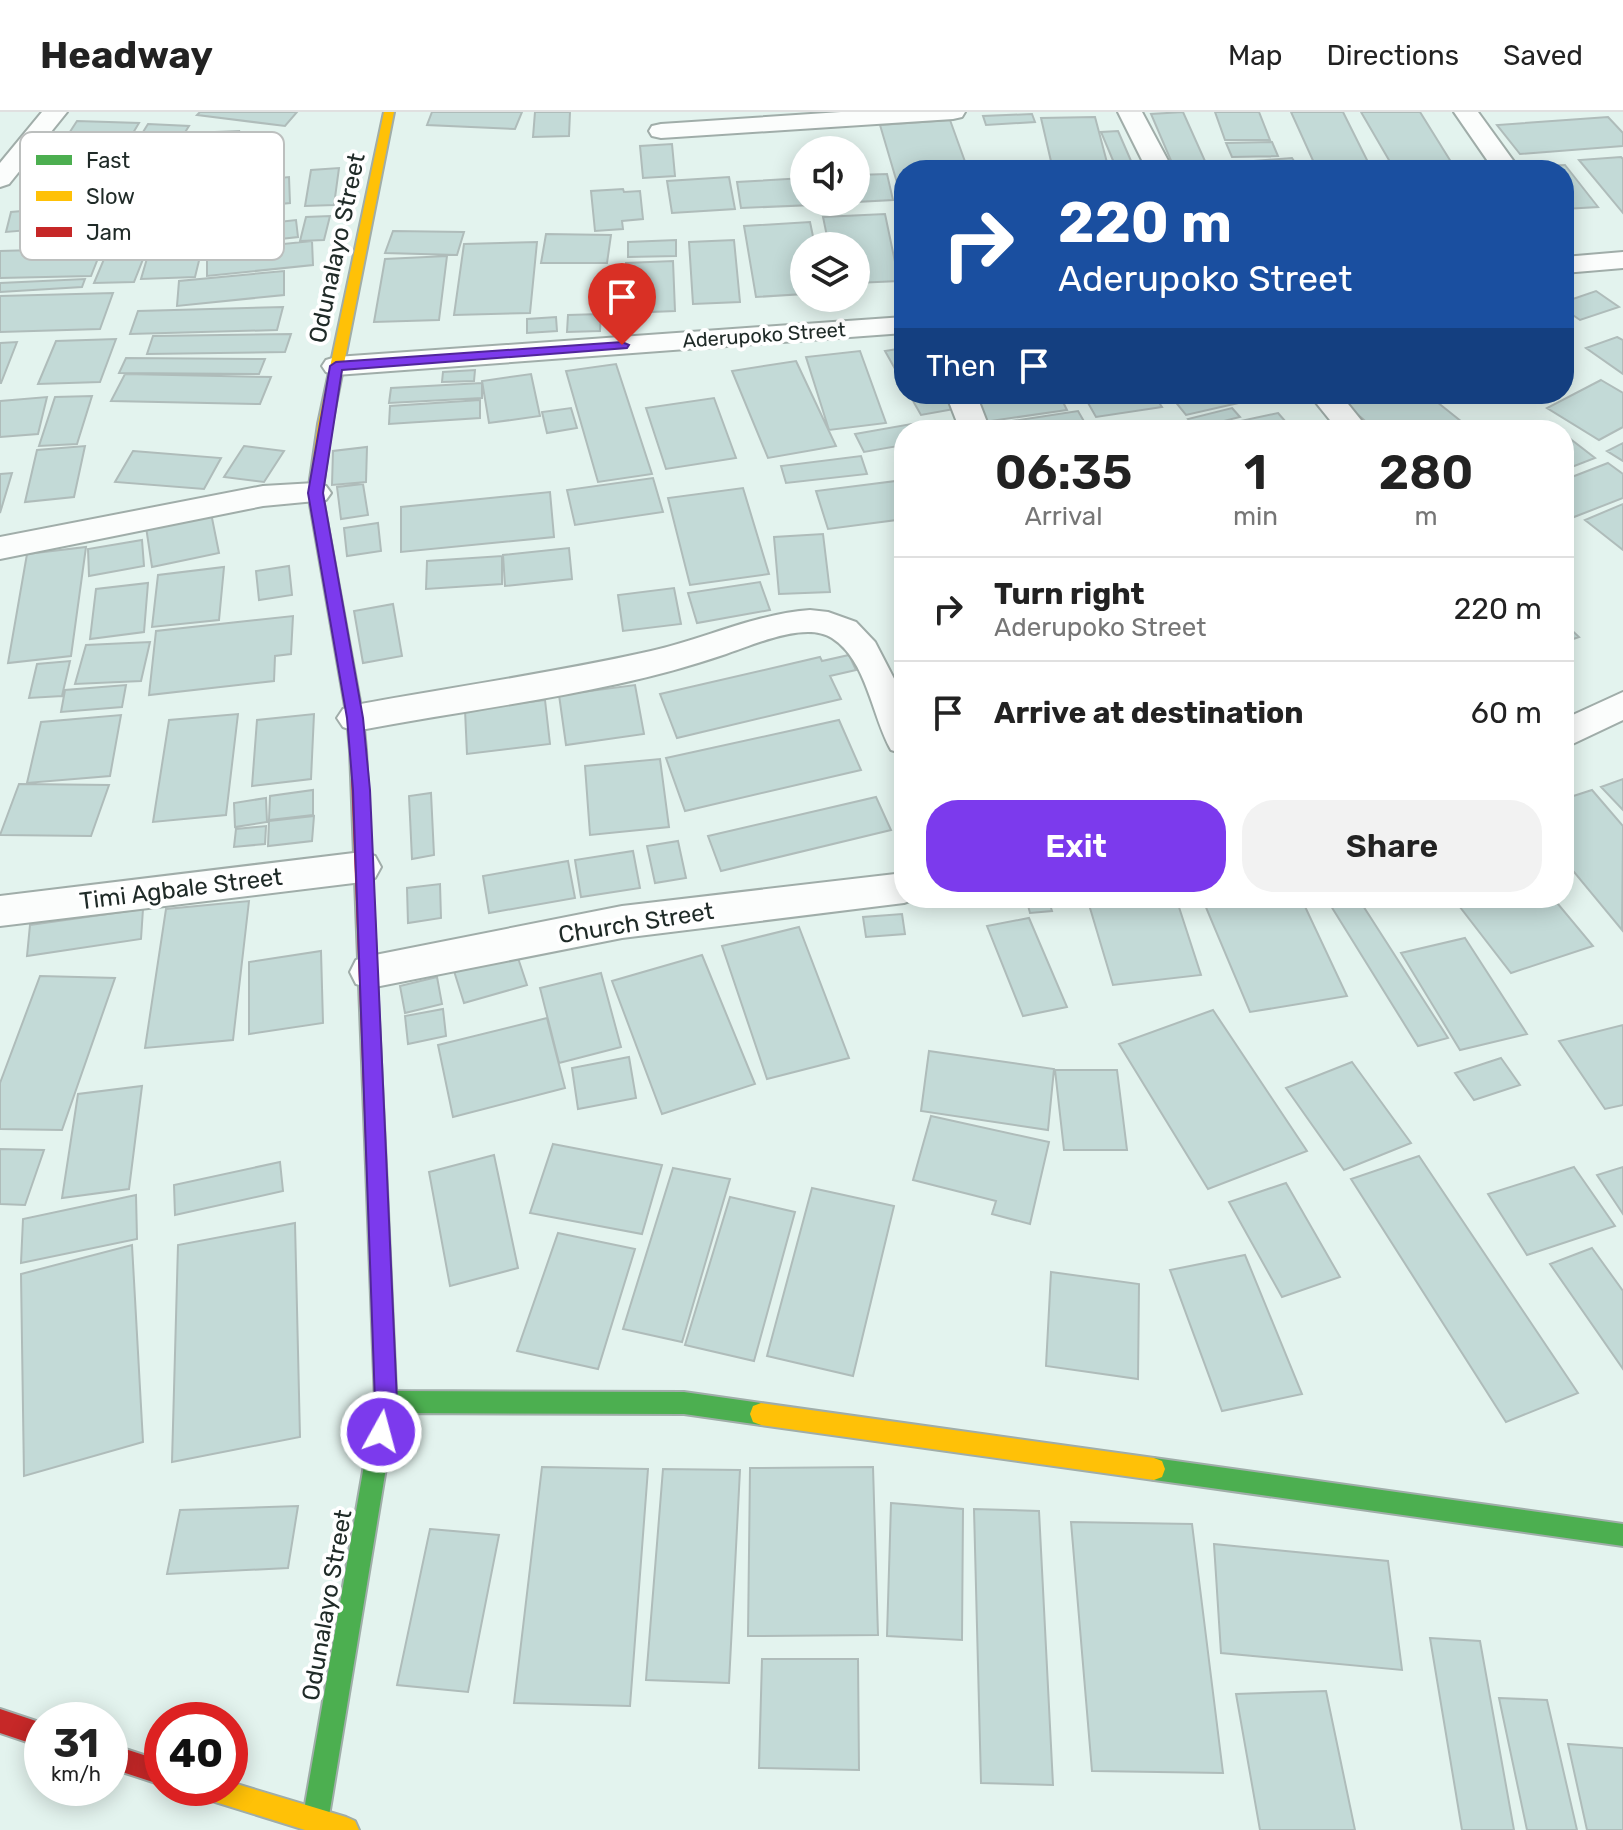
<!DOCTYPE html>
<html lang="en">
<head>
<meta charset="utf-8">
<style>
	:root { --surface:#fff; --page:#f2f2f2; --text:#222; --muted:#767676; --line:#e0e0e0; --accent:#7c3aed }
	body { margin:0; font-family:Rubik,sans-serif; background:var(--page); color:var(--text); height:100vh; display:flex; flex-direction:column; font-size:30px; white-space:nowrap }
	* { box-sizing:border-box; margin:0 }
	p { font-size:26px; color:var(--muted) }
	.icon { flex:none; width:44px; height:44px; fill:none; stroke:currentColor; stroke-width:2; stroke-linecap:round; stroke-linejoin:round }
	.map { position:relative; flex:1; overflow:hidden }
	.details { position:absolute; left:894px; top:308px; width:680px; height:488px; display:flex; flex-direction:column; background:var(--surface); border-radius:32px; box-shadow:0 4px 20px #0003 }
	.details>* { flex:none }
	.banner { position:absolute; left:894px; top:48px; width:680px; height:244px; border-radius:32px; box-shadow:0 4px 20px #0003; background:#1a4fa0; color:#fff; overflow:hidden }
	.buttons { position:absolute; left:790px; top:24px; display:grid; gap:16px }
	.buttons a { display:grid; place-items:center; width:80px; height:80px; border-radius:50%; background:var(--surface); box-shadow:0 4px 20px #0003; font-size:40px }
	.speed { position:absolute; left:24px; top:1590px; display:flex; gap:16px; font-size:40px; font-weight:700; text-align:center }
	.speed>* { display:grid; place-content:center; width:104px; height:104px; border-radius:50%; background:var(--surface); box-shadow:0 4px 20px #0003; line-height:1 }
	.speed small { font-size:20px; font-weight:400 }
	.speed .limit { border:12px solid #d22; background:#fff; color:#111 }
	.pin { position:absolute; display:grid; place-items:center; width:68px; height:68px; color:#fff; margin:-82px -34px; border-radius:50% 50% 50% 0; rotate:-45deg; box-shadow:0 0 8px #0007 }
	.pin .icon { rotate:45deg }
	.me { position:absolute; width:88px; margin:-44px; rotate:7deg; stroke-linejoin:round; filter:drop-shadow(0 0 6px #0008) }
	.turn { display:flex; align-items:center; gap:28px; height:168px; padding:0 32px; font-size:36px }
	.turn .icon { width:104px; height:104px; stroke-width:2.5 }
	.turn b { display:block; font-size:56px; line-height:68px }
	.then { display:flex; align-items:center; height:76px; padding:0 32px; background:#0003; gap:16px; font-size:30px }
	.eta { display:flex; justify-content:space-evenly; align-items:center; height:136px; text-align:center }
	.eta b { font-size:48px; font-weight:600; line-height:56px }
	.button { display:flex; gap:16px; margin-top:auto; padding:16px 32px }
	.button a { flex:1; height:92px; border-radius:32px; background:var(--accent); color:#fff; font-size:32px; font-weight:600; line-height:92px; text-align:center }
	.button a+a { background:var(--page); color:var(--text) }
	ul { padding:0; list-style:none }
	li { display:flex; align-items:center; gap:24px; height:104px; padding:0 32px; border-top:2px solid var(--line) }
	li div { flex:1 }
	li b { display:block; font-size:30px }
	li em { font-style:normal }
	header { display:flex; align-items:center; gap:48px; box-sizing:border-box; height:112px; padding:0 40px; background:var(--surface); border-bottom:2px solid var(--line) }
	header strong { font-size:38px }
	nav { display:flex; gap:44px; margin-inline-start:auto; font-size:28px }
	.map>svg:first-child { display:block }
	.building { fill:#c3dad7; stroke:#afbcba; stroke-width:2 }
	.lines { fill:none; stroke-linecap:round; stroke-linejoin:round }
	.street-casing { stroke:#a0ada9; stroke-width:4 }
	.fast-casing { stroke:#a0ada9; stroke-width:4 }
	.slow-casing { stroke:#a0ada9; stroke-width:4 }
	.jam-casing { stroke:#a0ada9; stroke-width:4 }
	.street { fill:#fbfdfc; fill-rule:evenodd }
	.fast { fill:#4caf50; fill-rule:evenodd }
	.slow { fill:#ffc107; fill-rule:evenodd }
	.jam { fill:#c62828; fill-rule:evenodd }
	.route { fill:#7c3aed; stroke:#51269a; stroke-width:2 }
	.labels { text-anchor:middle; stroke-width:8; stroke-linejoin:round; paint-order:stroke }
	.far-street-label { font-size:20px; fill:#202b28; stroke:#fff }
	.street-label { font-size:24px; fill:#202b28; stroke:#fff }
	.key { fill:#fff; stroke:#bcbfbe; stroke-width:2 }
	.key-label { font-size:22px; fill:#202b28 }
</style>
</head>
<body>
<header>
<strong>Headway</strong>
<nav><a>Map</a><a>Directions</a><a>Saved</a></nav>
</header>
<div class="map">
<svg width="1623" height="1718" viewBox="0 0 1623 1718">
	<rect width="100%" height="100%" fill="#e3f3ee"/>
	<path class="building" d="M200,0H297L285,14L197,3Z
		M432,0H522L515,17L427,13Z
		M535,0H570L569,24L533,25Z
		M1183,0L1209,58H1175L1151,2Z
		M1215,0H1259L1270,28H1225Z
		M1291,0H1343L1369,52L1315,53Z
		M1361,0H1420L1453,53L1393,55Z
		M1032,2L1035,10L986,13L983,4Z
		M1095,5L1109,58H1053L1041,6Z
		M1608,5L1623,21V34L1520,42L1497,13Z
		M950,8L968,58H904V74H898L880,13Z
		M77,9L139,11L127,31L64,29Z
		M148,12L189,14L184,22L143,20Z
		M239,19L232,51L182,53L190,21Z
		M1118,19L1135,58H1117L1101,20Z
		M1272,30L1278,44L1232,45L1226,31Z
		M672,32L675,64L643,66L640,34Z
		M1621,45L1623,47V101L1579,48Z
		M1292,46L1300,58H1219L1215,52Z
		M1565,53L1598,95L1564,97V58H1527L1525,55Z
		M339,56L334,93L305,94L311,58Z
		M887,62L893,88L818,92L856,90V63Z
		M289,65L290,91L260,94L261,68Z
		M729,65L735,97L672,101L667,69Z
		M804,66V90H813V93L741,96L737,70Z
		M623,77L624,80L640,79L643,107L622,109L623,117L595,119L591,79Z
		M56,96L52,116L6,120L11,100Z
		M885,102L899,169L856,171V134H829L823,105Z
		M330,104L324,128L300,129L306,105Z
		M296,108L298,125L272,128L270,111Z
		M810,110L815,134H804V182L756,185L744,114Z
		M393,119L464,120L457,143L385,141Z
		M546,122L611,123L607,151H541Z
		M205,124L195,165L141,167L153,126Z
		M151,127L134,170L94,171L112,128Z
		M676,128V144L628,145V130Z
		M734,128L740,190L693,192L689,130Z
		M312,129L313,153L207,164V140Z
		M537,130L530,201L454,203L464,132Z
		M102,136L91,164L0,166V139Z
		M447,144L439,208L374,210L385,147Z
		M673,149L675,199L626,201V151Z
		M284,159V183L177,194L179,169Z
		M85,167L82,175L0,180V171Z
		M1596,179L1619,195L1580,208L1564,197V190Z
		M113,181L100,217L0,220V184Z
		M283,195L277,218L130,222L138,199Z
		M601,202L600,219L567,220L568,203Z
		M556,205L557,219L527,221V207Z
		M291,222L285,240L147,242L153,224Z
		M1617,225L1623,228V262L1586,236Z
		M116,227L100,270L38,272L56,229Z
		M17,230L1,271H0V231Z
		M904,236V273L885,239Z
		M860,239L886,311L829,318L806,245Z
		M126,246L265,247L259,262L119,261Z
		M796,249L836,334L768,346L732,259Z
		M616,252L652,362L598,370L566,259Z
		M475,258L474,269L442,270L443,260Z
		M125,262L271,265L260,292L111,289Z
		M531,262L540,304L489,311L482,269Z
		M1601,268L1623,281V315L1599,328L1547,296Z
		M482,271V286L389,291L391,276Z
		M909,282H945L954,297L921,303Z
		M970,282H1059L1067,298L984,310Z
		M1083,282H1153L1162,295L1096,305Z
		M1169,282H1278L1186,303Z
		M1374,282H1427L1472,318H1376L1345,292Z
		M92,284L77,332L39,334L55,285Z
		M47,285L38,322L0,325V289Z
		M714,286L736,346L666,357L646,296Z
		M480,288V306L389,312L390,294Z
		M571,296L577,316L547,321L542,300Z
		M1232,296L1240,305L1196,316L1188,307Z
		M1078,299L1089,318H988L986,313Z
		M1278,301L1293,318H1199Z
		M917,311L921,318H904V333L864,340L855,322Z
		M1564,322L1595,346L1564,358Z
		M1623,331V349L1607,339Z
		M85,334L74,385L25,390L37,338Z
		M244,334L284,339L264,370L224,365Z
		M367,335L366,370L332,373L333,339Z
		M133,339L221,346L204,377L115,370Z
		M861,344L867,362L786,371L781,354Z
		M1608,351L1623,362V386L1574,405L1564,397V368Z
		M12,361L0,401V362Z
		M653,366L663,400L575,413L567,378Z
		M904,368V407L828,417L816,379Z
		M363,372L368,403L341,407L337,375Z
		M743,376L769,462L690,473L668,386Z
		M550,380L554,425L401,440V395Z
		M1623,392V438L1585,408Z
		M211,401L219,441L152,455L146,415Z
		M378,411L381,439L347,444L344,416Z
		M823,422L830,480L779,482L774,425Z
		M142,428L144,454L89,464L88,437Z
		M86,435L71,544L8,551L27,442Z
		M569,436L572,467L505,474L503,443Z
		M502,444V472L426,477L427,449Z
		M289,454L292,483L259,488L256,459Z
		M224,455L219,508L152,515L158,463Z
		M760,470L770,498L697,511L688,481Z
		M148,471L144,520L90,527L96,477Z
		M674,476L681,512L623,519L618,483Z
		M393,492L402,544L363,551L354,499Z
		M293,504L291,542L275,544L274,569L149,583L156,519Z
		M1564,511L1579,525L1564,530Z
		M150,530L141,569L75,572L86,533Z
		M849,543L856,558L830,564L841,587L677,626L660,582L820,545L822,549Z
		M70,549L62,584L29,586L37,552Z
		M126,573L122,595L61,600L65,578Z
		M635,573L644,622L566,633L559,583Z
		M545,588L550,632L467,642L465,598Z
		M238,602L226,703L153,710L169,608Z
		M314,602L311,667L252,674L257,608Z
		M121,603L110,664L27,671L41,610Z
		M839,608L861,658L685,699L666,646Z
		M660,647L669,715L590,723L585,654Z
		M1623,667V698L1601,675Z
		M19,672L109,673L91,724L0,723Z
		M313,678V703L269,708L270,684Z
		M1592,678L1623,714L1622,818L1564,748V687Z
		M431,681L434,743L412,747L409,684Z
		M876,685L891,718L721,759L708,724Z
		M266,686L267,710L235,715L234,691Z
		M314,704L312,729L268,734L269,709Z
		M266,714L265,732L234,735L236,717Z
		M678,729L686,766L655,771L647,734Z
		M633,739L640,776L581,785L575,748Z
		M568,749L575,786L489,801L483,764Z
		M440,772L441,806L408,811L407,776Z
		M1026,786H1048L1052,799L1030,801Z
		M1087,786H1176L1201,863L1113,873Z
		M1202,786H1301L1347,884L1250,900Z
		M1326,786H1358L1448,926L1418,934Z
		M1453,786H1553L1593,834L1511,861Z
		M249,789L233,928L145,936L166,797Z
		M143,797L141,827L27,844L30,813Z
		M902,802L905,822L866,825L863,805Z
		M1029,806L1067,895L1023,904L987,814Z
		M799,815L849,946L767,967L722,834Z
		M1465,826L1527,922L1460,938L1401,841Z
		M321,839L323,911L249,922V850Z
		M516,840L527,873L464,891L454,859Z
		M702,843L755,972L662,1002L612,869Z
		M601,861L621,935L559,951L540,876Z
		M40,864L115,866L62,1018L0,1017V971Z
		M437,865L442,892L405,901L400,874Z
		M443,897L446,924L408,932L405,904Z
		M1213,898L1307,1039L1208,1077L1119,932Z
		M547,906L565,976L453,1005L438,933Z
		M1623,913V993L1605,997L1559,929Z
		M929,939L1054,957L1048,1018L921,999Z
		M629,945L636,986L578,997L572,956Z
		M1501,946L1520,973L1474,988L1455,961Z
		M1352,950L1411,1031L1344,1058L1286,976Z
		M1055,958H1117L1127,1038H1064Z
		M142,974L129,1077L62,1086L78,982Z
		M931,1004L1049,1030L1030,1112L992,1102L996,1089L913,1068Z
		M553,1032L662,1053L642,1122L530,1101Z
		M0,1037L44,1038L25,1093L0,1092Z
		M494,1043L518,1156L450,1174L429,1060Z
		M1419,1044L1578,1281L1506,1310L1351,1067Z
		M280,1050L283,1079L175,1103L174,1073Z
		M1574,1055L1615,1114L1527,1143L1488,1082Z
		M1623,1055V1102L1597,1063Z
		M673,1056L730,1067L682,1230L623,1217Z
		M1286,1071L1340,1165L1282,1185L1229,1090Z
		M812,1076L894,1094L853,1264L767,1244Z
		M136,1083L137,1127L21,1151L23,1107Z
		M730,1085L795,1100L754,1249L685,1233Z
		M295,1111L300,1325L172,1350L178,1133Z
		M558,1121L635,1137L598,1257L517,1239Z
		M132,1133L143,1330L24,1364L21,1162Z
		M1592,1136L1623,1179V1257L1550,1152Z
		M1245,1143L1302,1282L1222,1299L1170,1158Z
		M1051,1160L1139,1172L1138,1267L1046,1254Z
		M542,1355L648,1357L630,1594L514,1591Z
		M873,1355L878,1523L748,1524L750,1356Z
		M663,1357L740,1358L729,1571L646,1568Z
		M891,1391L963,1397L962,1528L887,1524Z
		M298,1394L288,1456L167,1462L180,1398Z
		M974,1397L1039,1399L1053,1673L981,1671Z
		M1071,1410L1192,1412L1223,1661L1092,1659Z
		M430,1417L499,1423L468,1580L397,1573Z
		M1214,1432L1388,1449L1402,1558L1221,1541Z
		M1430,1526L1480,1529L1514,1718H1462Z
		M762,1547H858L859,1658L759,1656Z
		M1326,1579L1355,1718H1260L1236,1582Z
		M1499,1586L1547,1588L1577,1718H1527Z
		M1568,1632L1623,1636V1718H1587Z"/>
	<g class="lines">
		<g class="street-casing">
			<path id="street" d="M42,0H67L9,72L0,75V51Z
				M841,0H965L962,5L953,7L661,26L652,24L649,19L652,14L661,12Z
				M1118,0H1142L1173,58H1147Z
				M1454,0H1478L1520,58H1494Z
				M1623,140V156L1564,161V145Z
				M904,205V221L336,263L326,260L322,254L326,248L336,245Z
				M946,282H976L990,318H960Z
				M1309,282H1340L1369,318H1338Z
				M315,371L326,374L331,381L326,388L263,394L0,447V425L263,374Z
				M810,498L828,500L856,510L875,530L904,586V642L891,638C872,605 867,548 832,526C805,509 753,533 726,542C607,583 478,595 355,619L343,615L337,606L343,597L355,593C453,575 553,561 651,539C704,527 755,502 810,498Z
				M1623,580V608L1564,636V607Z
				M362,740L375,744L381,755L375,766L362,770L0,814V784Z
				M904,761V786H918L904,791L622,826L370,876L356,872L350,860L356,848L370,844L622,794Z"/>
		</g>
		<g class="fast-casing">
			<path id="fast" d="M376,1045L383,1048L386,1054L396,1279L684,1280L761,1291L769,1294L772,1302L769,1310L761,1313L684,1302L395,1301L328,1710L324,1718H306L302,1710L375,1290L366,1054L369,1048Z
				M1154,1346L1623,1412V1434L1154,1368L1146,1365L1143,1357L1146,1349Z"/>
		</g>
		<g class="slow-casing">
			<path id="slow" d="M384,0H394L332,312L322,381L363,606L366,638L358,644L350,638L347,606L308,381L318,312Z
				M761,1291L1154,1346L1162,1349L1165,1357L1162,1365L1154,1368L761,1313L753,1310L750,1302L753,1294Z
				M230,1670L346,1705L355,1709L359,1718H305L209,1688L200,1685L197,1676H230Z"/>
		</g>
		<g class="jam-casing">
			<path id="jam" d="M358,632L366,638L386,1054L383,1060L376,1063L369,1060L366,1054L350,638Z
				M0,1597L42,1611V1635L0,1621Z
				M110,1632L162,1649V1673L110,1656Z"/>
		</g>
		<use href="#street" class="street"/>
		<use href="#fast" class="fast"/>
		<use href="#slow" class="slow"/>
		<use href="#jam" class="jam"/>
	</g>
	<path class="route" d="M622,230L629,233L627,236L342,258L323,381L363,606L370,678L397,1290L389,1328L381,1331L373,1328L370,1320L375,1290L353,678L347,606L308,381L330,254L336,250Z"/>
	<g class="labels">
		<g class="far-street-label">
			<text transform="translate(764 223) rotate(-4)" y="7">Aderupoko Street</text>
		</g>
		<g class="street-label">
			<text transform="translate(337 136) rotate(-78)" y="8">Odunalayo Street</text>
			<text transform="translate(181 777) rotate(-7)" y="8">Timi Agbale Street</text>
			<text transform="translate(636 811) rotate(-9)" y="8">Church Street</text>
			<text transform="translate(327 1493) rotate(-80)" y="8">Odunalayo Street</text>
		</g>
	</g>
	<rect x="20" y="20" width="264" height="128" rx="12" class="key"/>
	<rect x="36" y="43" width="36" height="10" fill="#4caf50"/>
	<rect x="36" y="79" width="36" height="10" fill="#ffc107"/>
	<rect x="36" y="115" width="36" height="10" fill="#c62828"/>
	<g class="key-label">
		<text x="86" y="56">Fast</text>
		<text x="86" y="92">Slow</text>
		<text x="86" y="128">Jam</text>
	</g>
</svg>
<div class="buttons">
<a><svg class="icon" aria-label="sound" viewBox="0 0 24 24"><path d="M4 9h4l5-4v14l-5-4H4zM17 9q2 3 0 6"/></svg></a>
<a><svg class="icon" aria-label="layers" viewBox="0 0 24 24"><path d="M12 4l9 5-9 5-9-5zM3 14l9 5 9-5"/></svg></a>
</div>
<div class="speed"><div>31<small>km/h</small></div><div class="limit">40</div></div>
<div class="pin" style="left:622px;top:233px;background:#d93025"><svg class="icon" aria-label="arrive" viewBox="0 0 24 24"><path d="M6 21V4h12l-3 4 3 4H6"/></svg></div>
<svg class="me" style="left:381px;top:1320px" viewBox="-20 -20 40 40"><circle r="17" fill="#7c3aed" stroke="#fff" stroke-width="3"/><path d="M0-11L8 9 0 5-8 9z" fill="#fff"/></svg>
<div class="banner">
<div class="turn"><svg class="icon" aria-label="right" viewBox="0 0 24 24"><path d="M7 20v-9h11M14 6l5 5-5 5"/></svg><div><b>220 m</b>Aderupoko Street</div></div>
<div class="then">Then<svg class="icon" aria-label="arrive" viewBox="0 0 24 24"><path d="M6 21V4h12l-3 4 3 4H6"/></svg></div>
</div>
<section class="details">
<div class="eta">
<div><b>06:35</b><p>Arrival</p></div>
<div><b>1</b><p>min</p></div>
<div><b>280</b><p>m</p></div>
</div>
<ul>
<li><svg class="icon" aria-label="right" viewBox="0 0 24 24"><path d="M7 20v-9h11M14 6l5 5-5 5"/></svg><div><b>Turn right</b><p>Aderupoko Street</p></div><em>220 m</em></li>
<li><svg class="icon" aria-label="arrive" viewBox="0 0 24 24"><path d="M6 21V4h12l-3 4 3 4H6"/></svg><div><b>Arrive at destination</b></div><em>60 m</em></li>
</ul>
<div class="button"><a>Exit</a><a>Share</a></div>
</section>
</div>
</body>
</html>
